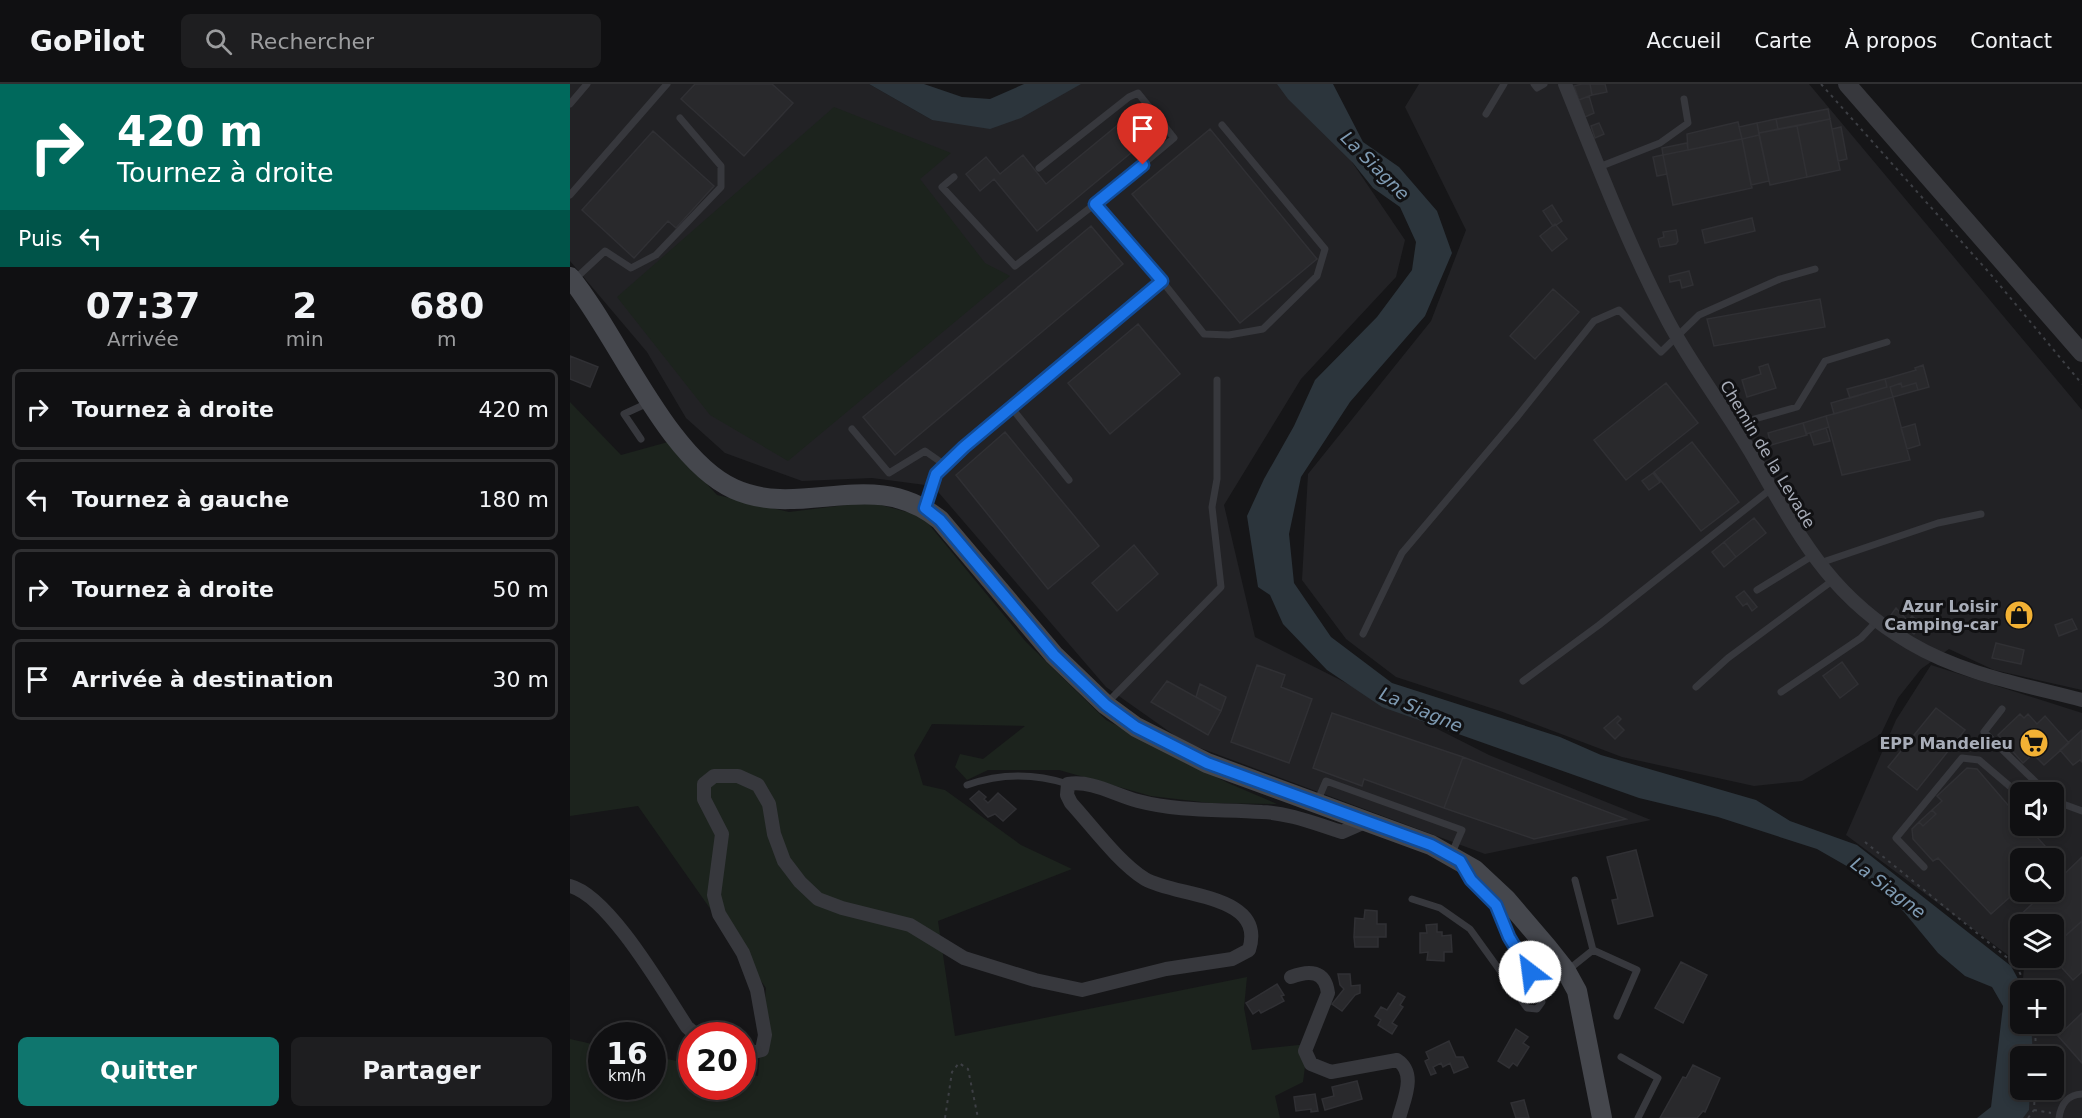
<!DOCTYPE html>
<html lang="fr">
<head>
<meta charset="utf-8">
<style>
	:root { --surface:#101012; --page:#1e1e20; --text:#f1f3f6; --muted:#9c9d9f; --line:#303032; --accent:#0f766e }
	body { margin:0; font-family:"DejaVu Sans",sans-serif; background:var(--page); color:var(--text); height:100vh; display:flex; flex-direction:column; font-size:22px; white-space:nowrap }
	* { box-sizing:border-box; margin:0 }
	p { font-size:20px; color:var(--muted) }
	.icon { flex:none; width:33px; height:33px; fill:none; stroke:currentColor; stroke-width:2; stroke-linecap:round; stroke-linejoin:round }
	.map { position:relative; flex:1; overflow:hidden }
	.side { display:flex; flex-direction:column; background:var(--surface); width:570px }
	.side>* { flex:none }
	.guide { background:#00695c; color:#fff; overflow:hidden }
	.tools { position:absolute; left:1440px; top:698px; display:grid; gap:12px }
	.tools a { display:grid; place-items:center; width:54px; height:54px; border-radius:9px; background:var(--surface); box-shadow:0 3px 9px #0003,0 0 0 2px var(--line); font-size:30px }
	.speed { position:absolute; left:18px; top:938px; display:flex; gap:12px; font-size:30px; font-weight:700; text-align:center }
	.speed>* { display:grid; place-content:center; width:78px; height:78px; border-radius:50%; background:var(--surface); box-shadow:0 3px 9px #0003,0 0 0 2px var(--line); line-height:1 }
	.speed small { font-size:15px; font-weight:400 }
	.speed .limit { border:9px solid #d22; background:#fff; color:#111 }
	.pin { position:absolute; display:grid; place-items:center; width:51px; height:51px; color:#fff; margin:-62px -26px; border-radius:50% 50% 50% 0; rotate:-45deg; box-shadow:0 0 6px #0007 }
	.pin .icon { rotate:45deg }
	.me { position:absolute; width:66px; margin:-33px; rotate:330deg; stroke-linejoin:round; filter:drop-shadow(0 0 4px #0008) }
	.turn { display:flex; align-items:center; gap:21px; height:126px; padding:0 18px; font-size:27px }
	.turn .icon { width:78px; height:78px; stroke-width:2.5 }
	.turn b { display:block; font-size:42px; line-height:51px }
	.then { display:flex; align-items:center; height:57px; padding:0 18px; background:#0003; gap:12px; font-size:22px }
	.eta { display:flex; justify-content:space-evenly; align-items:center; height:102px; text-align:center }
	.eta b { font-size:36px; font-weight:700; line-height:42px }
	.primary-button { display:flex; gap:12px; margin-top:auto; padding:12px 18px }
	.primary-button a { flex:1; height:69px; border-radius:9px; background:var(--accent); color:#fff; font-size:24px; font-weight:700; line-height:69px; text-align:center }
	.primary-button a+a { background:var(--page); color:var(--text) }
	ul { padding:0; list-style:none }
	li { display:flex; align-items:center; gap:18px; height:81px; margin:0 12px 9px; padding:0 6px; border:3px solid var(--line); border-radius:9px }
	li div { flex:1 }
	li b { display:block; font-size:22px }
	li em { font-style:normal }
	header { display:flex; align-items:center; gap:36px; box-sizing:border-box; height:84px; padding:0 30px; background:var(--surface); border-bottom:2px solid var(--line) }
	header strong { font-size:28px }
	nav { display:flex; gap:33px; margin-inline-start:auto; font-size:21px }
	.search { width:420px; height:54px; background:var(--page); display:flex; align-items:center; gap:15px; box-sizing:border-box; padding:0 21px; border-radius:9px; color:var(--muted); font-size:22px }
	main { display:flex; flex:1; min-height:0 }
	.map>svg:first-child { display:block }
	.built { fill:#222225; fill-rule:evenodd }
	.green { fill:#1c231d }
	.water { fill:#2c353c }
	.building { fill:#29292c; stroke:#303034; stroke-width:1.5 }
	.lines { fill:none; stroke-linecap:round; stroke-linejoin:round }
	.path { stroke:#3d3f44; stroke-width:2; stroke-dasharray:3 4.5; stroke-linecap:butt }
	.service { stroke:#37383d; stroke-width:7 }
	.minor { stroke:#37383d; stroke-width:14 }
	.tertiary { stroke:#37383d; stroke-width:18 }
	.secondary { stroke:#45474d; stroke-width:20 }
	.route-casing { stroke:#114b97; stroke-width:15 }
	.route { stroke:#1a73e8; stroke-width:10 }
	.labels { text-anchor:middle; stroke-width:6; stroke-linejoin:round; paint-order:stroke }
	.street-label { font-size:16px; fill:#a8adb8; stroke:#111113 }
	.poi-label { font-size:16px; font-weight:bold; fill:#a8adb8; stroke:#111113; text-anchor:end }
	.water-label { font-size:18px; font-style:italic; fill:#7f9bb3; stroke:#111113 }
</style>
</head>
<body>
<header>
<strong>GoPilot</strong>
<div class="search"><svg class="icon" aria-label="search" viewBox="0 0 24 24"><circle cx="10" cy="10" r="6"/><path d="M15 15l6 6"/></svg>Rechercher</div>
<nav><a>Accueil</a><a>Carte</a><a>À propos</a><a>Contact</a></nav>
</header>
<main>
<section class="side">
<div class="guide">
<div class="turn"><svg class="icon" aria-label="right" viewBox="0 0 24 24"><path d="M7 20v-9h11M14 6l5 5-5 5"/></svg><div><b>420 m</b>Tournez à droite</div></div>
<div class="then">Puis<svg class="icon" aria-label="left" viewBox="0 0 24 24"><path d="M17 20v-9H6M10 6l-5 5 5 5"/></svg></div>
</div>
<div class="eta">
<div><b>07:37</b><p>Arrivée</p></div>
<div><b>2</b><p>min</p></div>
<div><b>680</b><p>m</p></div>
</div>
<ul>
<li><svg class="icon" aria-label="right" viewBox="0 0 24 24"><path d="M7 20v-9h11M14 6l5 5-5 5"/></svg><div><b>Tournez à droite</b></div><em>420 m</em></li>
<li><svg class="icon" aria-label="left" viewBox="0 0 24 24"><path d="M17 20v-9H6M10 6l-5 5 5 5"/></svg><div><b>Tournez à gauche</b></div><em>180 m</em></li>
<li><svg class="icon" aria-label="right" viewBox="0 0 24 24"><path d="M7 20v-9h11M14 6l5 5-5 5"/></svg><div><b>Tournez à droite</b></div><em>50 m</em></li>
<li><svg class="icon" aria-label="arrive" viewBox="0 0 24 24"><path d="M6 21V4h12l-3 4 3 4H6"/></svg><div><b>Arrivée à destination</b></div><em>30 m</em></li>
</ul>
<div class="primary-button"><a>Quitter</a><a>Partager</a></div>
</section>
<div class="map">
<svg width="1512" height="1034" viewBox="0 0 1512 1034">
	<rect width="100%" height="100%" fill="#161618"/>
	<path class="built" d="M0,0H299L362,36L505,0H729L835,156L826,193L731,295L654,421L685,553L919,671L1081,736L915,770L614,658L536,603L363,402L302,394L232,397L155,369L116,334L77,268L0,177Z
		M849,0H1239L1512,326V606L1424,586L1379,565L1351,585L1328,614L1311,650L1232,697L1184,702L1052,673L930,627L826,593L776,555L732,496L738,390L861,237L896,146L835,23Z
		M1361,581L1512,629V1034H1433L1450,939H1484V906H1452L1454,883L1276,751L1326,636ZM1450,708H1484V741H1450ZM1450,774H1484V807H1450ZM1450,840H1484V873H1450ZM1450,972H1484V1005H1450Z"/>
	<path class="green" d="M264,23L381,69L350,95L415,179L440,192L218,377L140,331L47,213Z
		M0,318L51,371L98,358L147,411L219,428L300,418L352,432L456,558L536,636L658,699L707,720L640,719L581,712L489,686H418L397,696L385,683L390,670L413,675L455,642L362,640L344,671L353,701L375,706L451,761L502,785L368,837L385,952L677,893L674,924L682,966L738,960L733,998L705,1012L710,1034H0V955L31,962L32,1002H82L83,972L121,980L122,1002H172L173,989L188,992L196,904L68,722L0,732Z"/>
	<path class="water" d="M299,0H354L392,13L420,15L454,0H511L451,34L420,45L362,36Z
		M707,0H763L793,58L829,83L867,127L882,169L855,232L780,318L731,393L719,450L724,499L761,553L822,599L990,653L1031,671L1186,716L1220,737L1287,761L1441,882L1454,906H1450V939H1461L1463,972H1450V1005H1460L1459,1026L1453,1034H1407L1421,1023L1433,922L1422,903L1395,892L1368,869L1334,828L1301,796L1247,765L1148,733L1069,714L812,623L757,586L713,540L700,511L688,503L677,432L694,395L724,342L745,296L807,233L842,186L846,158L830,123L803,104L783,79L718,15Z"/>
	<path class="building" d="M125,0H202L223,19L174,72L111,15Z
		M1012,0H1020L1022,11L1009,16L1004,2Z
		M1020,0H1035L1037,8L1022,11Z
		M1019,12L1024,29L1015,33L1009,16Z
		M572,21L591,44L467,147L424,95L410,107L396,90L416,73L430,90L453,71L476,100Z
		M1258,25L1260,35L1208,45L1206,35Z
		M1206,35L1208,45L1189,49L1187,39Z
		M1260,35L1270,86L1237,93L1227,42Z
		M1168,38L1172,55L1118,66L1117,50Z
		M1029,39L1034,50L1025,54L1021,42Z
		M1187,39L1189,51L1172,55L1169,43Z
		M1227,42L1237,93L1200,101L1189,49Z
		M1271,43L1277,75L1268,77L1262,45Z
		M640,45L747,175L670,239L562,110Z
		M83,47L144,102L106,144L98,137L64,174L12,126Z
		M1189,51L1199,97L1181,101L1172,55Z
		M1172,55L1182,104L1103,121L1093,71Z
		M1117,59L1118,66L1093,71L1092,64Z
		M1093,71L1097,90L1087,92L1083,73Z
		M982,121L992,137L986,141L983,142L973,127Z
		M1182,134L1185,147L1135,159L1132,146Z
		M985,140L997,155L982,167L970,152Z
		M521,142L553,180L325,371L293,333Z
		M1106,146L1108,157L1106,160L1090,163L1088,155L1094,153L1093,148Z
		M1119,187L1123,201L1112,204L1110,196L1100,198L1099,192Z
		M983,205L1009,228L965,275L940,252Z
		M1250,215L1255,243L1144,262L1137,235Z
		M568,240L610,290L540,350L498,299Z
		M0,272L28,283L20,303L0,295Z
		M1198,280L1206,304L1177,313L1172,296L1191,290L1189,283Z
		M1353,281L1359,303L1348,306L1346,299L1332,303L1331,299L1320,303L1323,313L1264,330L1261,319L1317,303L1315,295L1346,286L1345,284Z
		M1315,295L1317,303L1280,314L1277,305Z
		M1096,299L1128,339L1056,396L1024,356Z
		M1331,299L1332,303L1346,299L1348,306L1323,313L1320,303Z
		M1323,313L1340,376L1272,391L1256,332Z
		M1256,332L1259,343L1236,350L1233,339Z
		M1233,339L1237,351L1201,361L1198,349Z
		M1345,340L1350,361L1337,365L1331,344Z
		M1256,344L1260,357L1244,361L1240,349Z
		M435,348L529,462L478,505L386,391Z
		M1122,358L1169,418L1131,447L1084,388Z
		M1083,389L1090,398L1079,406L1072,397Z
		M1184,434L1196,449L1166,473L1154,458Z
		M1154,458L1166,473L1154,483L1142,468Z
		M564,461L588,490L547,527L522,499Z
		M1174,507L1187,523L1182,527L1177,519L1173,522L1166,513Z
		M1326,524L1338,537L1342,532L1348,537L1345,540L1349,544L1344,550L1321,531Z
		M1502,535L1507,545L1489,552L1485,541Z
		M1426,559L1454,566L1451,580L1422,574Z
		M1272,578L1288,600L1270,614L1253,592Z
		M687,581L715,591L711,603L742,615L719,679L661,658Z
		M597,597L651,627L638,651L581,618Z
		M630,600L656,613L651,627L626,613Z
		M1366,624L1395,646L1347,706L1318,683Z
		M762,629L893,673L874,724L794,695L792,702L743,684Z
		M1450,630L1454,634L1458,630L1467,640L1475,632L1499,659L1474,681L1463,670L1453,679L1428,651Z
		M1048,632L1051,635L1047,639L1054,646L1045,655L1034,644Z
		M1512,646V678L1510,676L1503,681L1490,666Z
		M893,673L1056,735L964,755L874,724Z
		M1397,684L1407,685L1450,735V741H1456L1485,773L1450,774V804L1421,830L1368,774L1363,777L1343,755L1342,745L1349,738L1353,742L1366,730L1362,726L1372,717L1367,712Z
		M409,707L416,713L414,715L418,719L428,709L446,725L433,737L425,730L418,733L400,715Z
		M1362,726L1366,730L1353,742L1349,738Z
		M1066,766L1083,832L1048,840L1042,816L1048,815L1037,773Z
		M1512,773V837L1484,862V840H1451L1446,835L1476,807H1484V800Z
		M795,826L807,827V840H816V853H784L785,834L794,835Z
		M1512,837V888L1503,896L1482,873L1484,862Z
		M867,840V848H872V852L881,851L882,868H874V877L857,876L858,868L850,869V849H857L856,841Z
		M784,853H808V863H785Z
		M1111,878L1137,891L1113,939L1085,924Z
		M768,890H780L781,902L790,901V909L785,911L772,927L762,920L774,905L770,901Z
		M707,900L714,911L711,912L714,917L691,929L689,926L683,930L676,919Z
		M828,909L835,913L830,921L833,923L822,939L827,942L822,950L808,941L811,936L805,932L811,923L817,926Z
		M1512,929V979L1488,952Z
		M946,945L958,953L953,959L959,963L947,982L943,979L939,984L928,977Z
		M879,957L886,973H893L898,983L884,989L880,979L873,983L871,979L863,983L866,989L861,991L855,977L859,975L856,968Z
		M1123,981L1150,994L1135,1028L1133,1027L1127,1034H1090L1113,993L1116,994Z
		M787,997L792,1015L755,1026L752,1015L764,1012L762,1003Z
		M745,1010L748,1027L741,1028V1025L726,1027L724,1013Z
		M954,1016L959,1034H946L941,1019Z"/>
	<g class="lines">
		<path class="path" d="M1251,0L1423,193L1512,300
			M1295,758L1445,880L1459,906
			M1465,939L1466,972
			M1464,1026L1481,1029
			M375,1034L382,988L389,979L398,985L408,1034
			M1458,1034L1464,1026L1465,1005"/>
		<path class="service" d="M964,0L967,4L974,0
			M0,20L17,0
			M916,30L934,0
			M1029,83L1090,59L1118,39L1114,15
			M469,84L559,13L568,9L604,54L525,120
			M0,111L97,0
			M5,195L35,167L61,184L86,171L151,103V82L110,34
			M592,197L634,250L659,251L693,245L747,192L755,165L652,41
			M441,323L499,396
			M1163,341L1227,323L1255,277L1317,258
			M282,345L319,389L355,367L375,381
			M71,355L54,330L80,318
			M355,424L366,390L394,363L592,197L525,120L445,182L372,103L384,93
			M1250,479L1368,439L1411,430
			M1187,506L1242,472
			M793,550L832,469L947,333L1024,237L1049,226L1091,268L1129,231L1210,195L1245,185
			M953,597L1029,541L1201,405
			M1126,603L1158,574L1262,497
			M1211,608L1291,554L1307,537
			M537,619L651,503L642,423L647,395V296
			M1432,625L1414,648L1476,708
			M397,701C431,689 464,689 498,700
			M1484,713L1493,720L1512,727
			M747,718L756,697L892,746L881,771
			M1354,783L1326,754L1392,674L1409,676L1450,711
			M1005,796L1023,866
			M842,815L870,824L900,845L957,924L967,925L972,918L955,877L939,853L926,821L896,787
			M998,886L1023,866L1067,886L1047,932
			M1051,973L1088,994L1068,1034
			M1489,1034C1491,1020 1497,1011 1512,1010"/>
		<path class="minor" d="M995,0C1027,79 1058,161 1098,237C1122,282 1154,323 1180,367C1227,447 1256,510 1340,559C1392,590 1455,601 1512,616
			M0,802C39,812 94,908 117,943L126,951
			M721,893C739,886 755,886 758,909L735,967L741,980L761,988L827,976C847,989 834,1015 829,1034
			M172,971L192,966L195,951L187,906L173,869L149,830L144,811L152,750L134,715V700L144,692H168L188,701L199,720L204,750L214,777L230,798L248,815L272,824L340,841L394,874L465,896L512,906L596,885L662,875L679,866C697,809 605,813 575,795C549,779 522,742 501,719L497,711L498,700C522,696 545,711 568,717C610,728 650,725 692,728C719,729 746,740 772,748L797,737"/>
		<path class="tertiary" d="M1277,0L1512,269"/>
		<path class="secondary" d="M0,193C47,250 97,375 164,405C233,436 303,381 370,436L484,571L536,621L566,643L637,679L861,761L905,786L936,815L977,863L996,887L1007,907L1032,1034"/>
	</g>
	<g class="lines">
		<g class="route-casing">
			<path id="route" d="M573,81L525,120L592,197L394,363L366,390L355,424L370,436L484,571L536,621L566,643L637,679L861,761L890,777L901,796L926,821L939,853L960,888"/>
		</g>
		<use href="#route" class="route"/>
	</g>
	<defs>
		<g id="shop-disc" transform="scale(1.5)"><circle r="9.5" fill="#f2b134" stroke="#111113"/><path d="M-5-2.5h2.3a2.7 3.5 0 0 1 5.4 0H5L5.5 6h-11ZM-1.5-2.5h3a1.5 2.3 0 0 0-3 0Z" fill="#111"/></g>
		<g id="supermarket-disc" transform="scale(1.5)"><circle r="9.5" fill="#f2b134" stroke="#111113"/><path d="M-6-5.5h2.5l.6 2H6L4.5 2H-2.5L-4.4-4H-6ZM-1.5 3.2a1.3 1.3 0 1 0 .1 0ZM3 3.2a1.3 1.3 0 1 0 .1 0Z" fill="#111"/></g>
	</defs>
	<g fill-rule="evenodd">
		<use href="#shop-disc" x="1449" y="531"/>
		<use href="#supermarket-disc" x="1464" y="659"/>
	</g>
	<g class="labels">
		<g class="street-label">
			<text transform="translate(1198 370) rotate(59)" y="6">Chemin de la Levade</text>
		</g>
		<g class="poi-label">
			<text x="1428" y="528">Azur Loisir<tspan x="1428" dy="18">Camping-car</tspan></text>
			<text x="1443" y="665">EPP Mandelieu</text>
		</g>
		<g class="water-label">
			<text transform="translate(805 82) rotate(45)" y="6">La Siagne</text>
			<text transform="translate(851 626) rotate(23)" y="6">La Siagne</text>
			<text transform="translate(1318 804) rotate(37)" y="6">La Siagne</text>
		</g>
	</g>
</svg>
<div class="tools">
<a><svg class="icon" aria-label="sound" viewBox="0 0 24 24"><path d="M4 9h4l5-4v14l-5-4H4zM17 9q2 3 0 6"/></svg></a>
<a><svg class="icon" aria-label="search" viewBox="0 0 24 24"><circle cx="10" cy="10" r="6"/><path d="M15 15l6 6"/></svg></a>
<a><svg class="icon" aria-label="layers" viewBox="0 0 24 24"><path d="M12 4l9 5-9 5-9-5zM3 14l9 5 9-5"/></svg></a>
<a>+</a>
<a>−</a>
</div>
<div class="speed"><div>16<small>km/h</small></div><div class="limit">20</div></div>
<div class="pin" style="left:573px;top:81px;background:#d93025"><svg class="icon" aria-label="arrive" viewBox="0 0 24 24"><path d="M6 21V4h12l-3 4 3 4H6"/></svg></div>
<svg class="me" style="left:960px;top:888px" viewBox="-20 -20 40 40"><circle r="19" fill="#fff"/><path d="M0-13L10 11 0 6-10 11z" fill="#1a73e8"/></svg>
</div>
</main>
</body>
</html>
